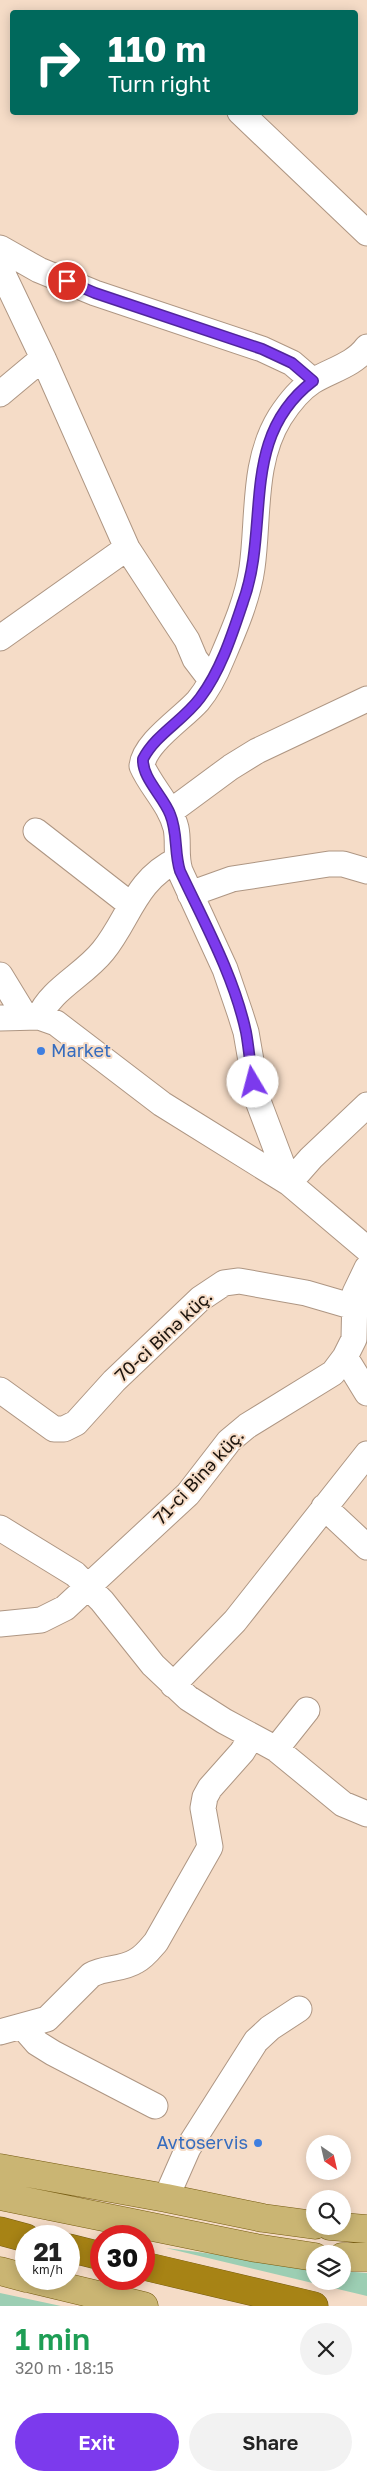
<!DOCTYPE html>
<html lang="en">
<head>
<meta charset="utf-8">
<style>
	:root { --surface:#fff; --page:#f2f2f2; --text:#222; --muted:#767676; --accent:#7c3aed }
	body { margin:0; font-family:"Golos Text",sans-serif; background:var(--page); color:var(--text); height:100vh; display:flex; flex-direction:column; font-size:19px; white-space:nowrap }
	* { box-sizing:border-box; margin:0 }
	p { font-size:16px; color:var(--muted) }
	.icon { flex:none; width:28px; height:28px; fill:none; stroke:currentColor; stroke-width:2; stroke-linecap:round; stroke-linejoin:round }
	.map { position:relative; height:2306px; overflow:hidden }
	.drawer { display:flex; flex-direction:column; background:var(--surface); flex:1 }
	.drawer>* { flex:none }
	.banner { position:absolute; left:10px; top:10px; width:348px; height:105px; border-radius:5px; box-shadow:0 2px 12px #0003; background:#00695c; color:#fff; overflow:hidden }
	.needle { width:32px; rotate:146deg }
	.tools { position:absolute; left:306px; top:2135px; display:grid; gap:10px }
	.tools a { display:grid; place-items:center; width:45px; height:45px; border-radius:50%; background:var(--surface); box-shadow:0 2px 12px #0003; font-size:25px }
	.speed { position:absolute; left:15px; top:2225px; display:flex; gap:10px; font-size:25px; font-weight:700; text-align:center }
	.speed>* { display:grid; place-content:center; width:65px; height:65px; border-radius:50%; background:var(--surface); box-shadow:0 2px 12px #0003; line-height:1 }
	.speed small { font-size:12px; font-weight:400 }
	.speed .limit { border:8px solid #d22; background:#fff; color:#111 }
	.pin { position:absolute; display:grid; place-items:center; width:42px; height:42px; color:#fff; margin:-21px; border:2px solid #fff; border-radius:50%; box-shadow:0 1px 5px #0007 }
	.me { position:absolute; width:55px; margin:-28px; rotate:352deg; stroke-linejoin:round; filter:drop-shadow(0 0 4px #0008) }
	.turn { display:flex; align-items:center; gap:18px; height:105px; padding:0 15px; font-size:22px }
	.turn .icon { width:65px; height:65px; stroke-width:2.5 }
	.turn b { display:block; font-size:35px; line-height:42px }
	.round { display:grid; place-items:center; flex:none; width:52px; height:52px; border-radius:26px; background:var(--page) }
	.head { display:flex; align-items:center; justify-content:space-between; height:85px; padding:0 15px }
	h1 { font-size:30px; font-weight:600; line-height:38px; color:#1e9e55 }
	.cta { display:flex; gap:10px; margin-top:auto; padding:10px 15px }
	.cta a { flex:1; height:58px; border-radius:30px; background:var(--accent); color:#fff; font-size:20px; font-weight:600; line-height:58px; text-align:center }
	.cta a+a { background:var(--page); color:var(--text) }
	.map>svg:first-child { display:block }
	.green { fill:#9cceb3 }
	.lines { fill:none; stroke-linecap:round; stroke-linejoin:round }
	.minor-casing { stroke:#ae9683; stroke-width:27 }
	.major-casing { stroke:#765c12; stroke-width:29 }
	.highway-casing { stroke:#765c12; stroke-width:29 }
	.minor { stroke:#fff; stroke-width:25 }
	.major { stroke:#cab573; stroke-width:28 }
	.highway { stroke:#a78315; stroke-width:28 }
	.route-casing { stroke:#51269a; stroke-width:12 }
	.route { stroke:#7c3aed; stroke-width:9 }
	.shop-dot { fill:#3f7fe0; stroke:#f5dcc7; stroke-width:2 }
	.labels { text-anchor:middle; stroke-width:4; stroke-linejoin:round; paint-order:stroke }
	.shop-label { font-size:18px; fill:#366cbe; stroke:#f5dcc7; text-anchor:start }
	.street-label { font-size:18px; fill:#1b130c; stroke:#f5dcc7 }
</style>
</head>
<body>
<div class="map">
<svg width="367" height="2306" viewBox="0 0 367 2306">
	<rect width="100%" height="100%" fill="#f5dcc7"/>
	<path class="green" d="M166,2248L315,2267V2281H342L343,2271L367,2273V2296Z
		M0,2293L61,2306H0Z"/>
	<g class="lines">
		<g class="minor-casing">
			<path id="minor" d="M240,112L367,233
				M0,248L39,270L95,293L262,349L292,363L313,381
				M2,250L0,260L3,274L43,358L127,548L187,640L195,659L211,680
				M367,347C354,365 331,370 313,381C299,390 289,403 280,417C252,462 259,518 252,568C248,598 234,630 222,658C216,673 208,689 198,701C183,718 144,743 142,766C151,787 170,804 176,828C179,842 175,856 180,871L225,969L240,1013L246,1032L258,1101L289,1183L367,1249
				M0,394L43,358
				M0,638L127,548
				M170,812L231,767L257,751L367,699
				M36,831L131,905
				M190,894L232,879L329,864H343L367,871
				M0,975L25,1016
				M39,1017C51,989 84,975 103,951C129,919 135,880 177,860
				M0,1018L39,1017L56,1023L162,1104L289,1183L311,1158L367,1105
				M345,1357L367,1393
				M0,1390L54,1429H64L76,1423L114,1381L200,1299L224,1283L239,1281L306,1293L354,1307
				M324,1507L367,1547
				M0,1528L75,1574L102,1601L153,1665L188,1698L224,1721L276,1749L343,1804L367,1814
				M0,1624L41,1620L65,1608L188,1494L229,1441L247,1426L333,1373L345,1357L354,1339L355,1293L367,1268
				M173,1685L235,1621L367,1454
				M276,1749L307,1710
				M23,2027L37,2043L53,2053L155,2106
				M0,2032L47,2019L91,1975C105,1967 122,1970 136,1961C144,1957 150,1949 156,1942L210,1847L203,1808L205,1797L210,1788L242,1752L252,1736
				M166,2198L188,2148L256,2041L270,2028L299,2009"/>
		</g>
		<g class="major-casing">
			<path id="major" d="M0,2168L166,2198L263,2218L315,2225
				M0,2196L256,2248L315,2257
				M330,2226L367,2229
				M342,2257H367
				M0,2271L26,2278
				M31,2279L144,2306"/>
		</g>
		<g class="highway-casing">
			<path id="highway" d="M0,2231L26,2238
				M69,2248L101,2256
				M144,2266L314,2306"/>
		</g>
		<use href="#minor" class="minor"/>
		<use href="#major" class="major"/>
		<use href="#highway" class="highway"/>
	</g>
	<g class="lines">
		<g class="route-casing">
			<path id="route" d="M67,281L95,293L262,349L292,363L313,381C238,438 271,525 243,602C232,635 221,670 200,698C183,721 156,734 143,759C142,778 163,796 170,814C178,833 174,852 180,871C204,922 234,976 246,1032C249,1048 250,1065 253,1082"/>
		</g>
		<use href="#route" class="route"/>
	</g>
	<g class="shop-dot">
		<circle cx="41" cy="1051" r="5"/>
		<circle cx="258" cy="2143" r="5"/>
	</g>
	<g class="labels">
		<g class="shop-label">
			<text x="51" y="1057">Market</text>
			<text x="248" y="2149" text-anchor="end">Avtoservis</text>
		</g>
		<g class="street-label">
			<text transform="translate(164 1336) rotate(-43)" y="6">70-ci Binə küç.</text>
			<text transform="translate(199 1477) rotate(-47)" y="6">71-ci Binə küç.</text>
		</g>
	</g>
</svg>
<div class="tools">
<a><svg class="needle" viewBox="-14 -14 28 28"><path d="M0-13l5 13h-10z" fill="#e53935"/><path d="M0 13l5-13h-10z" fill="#767676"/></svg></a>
<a><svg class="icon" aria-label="search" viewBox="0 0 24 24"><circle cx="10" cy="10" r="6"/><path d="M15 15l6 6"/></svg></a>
<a><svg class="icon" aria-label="layers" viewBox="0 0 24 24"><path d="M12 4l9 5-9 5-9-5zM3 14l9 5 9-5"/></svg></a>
</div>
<div class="speed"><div>21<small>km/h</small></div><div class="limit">30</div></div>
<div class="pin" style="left:67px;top:281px;background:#d93025"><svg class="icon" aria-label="arrive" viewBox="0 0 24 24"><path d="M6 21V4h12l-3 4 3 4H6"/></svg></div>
<svg class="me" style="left:253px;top:1082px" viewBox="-20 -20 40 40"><circle r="19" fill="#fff"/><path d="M0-13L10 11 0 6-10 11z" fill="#7c3aed"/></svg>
<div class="banner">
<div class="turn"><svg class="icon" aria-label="right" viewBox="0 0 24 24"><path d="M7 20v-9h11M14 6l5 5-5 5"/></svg><div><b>110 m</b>Turn right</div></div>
</div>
</div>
<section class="drawer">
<div class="head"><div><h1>1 min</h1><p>320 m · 18:15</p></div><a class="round"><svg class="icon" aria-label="close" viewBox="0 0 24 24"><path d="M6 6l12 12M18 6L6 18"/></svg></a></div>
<div class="cta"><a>Exit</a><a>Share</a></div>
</section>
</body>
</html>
